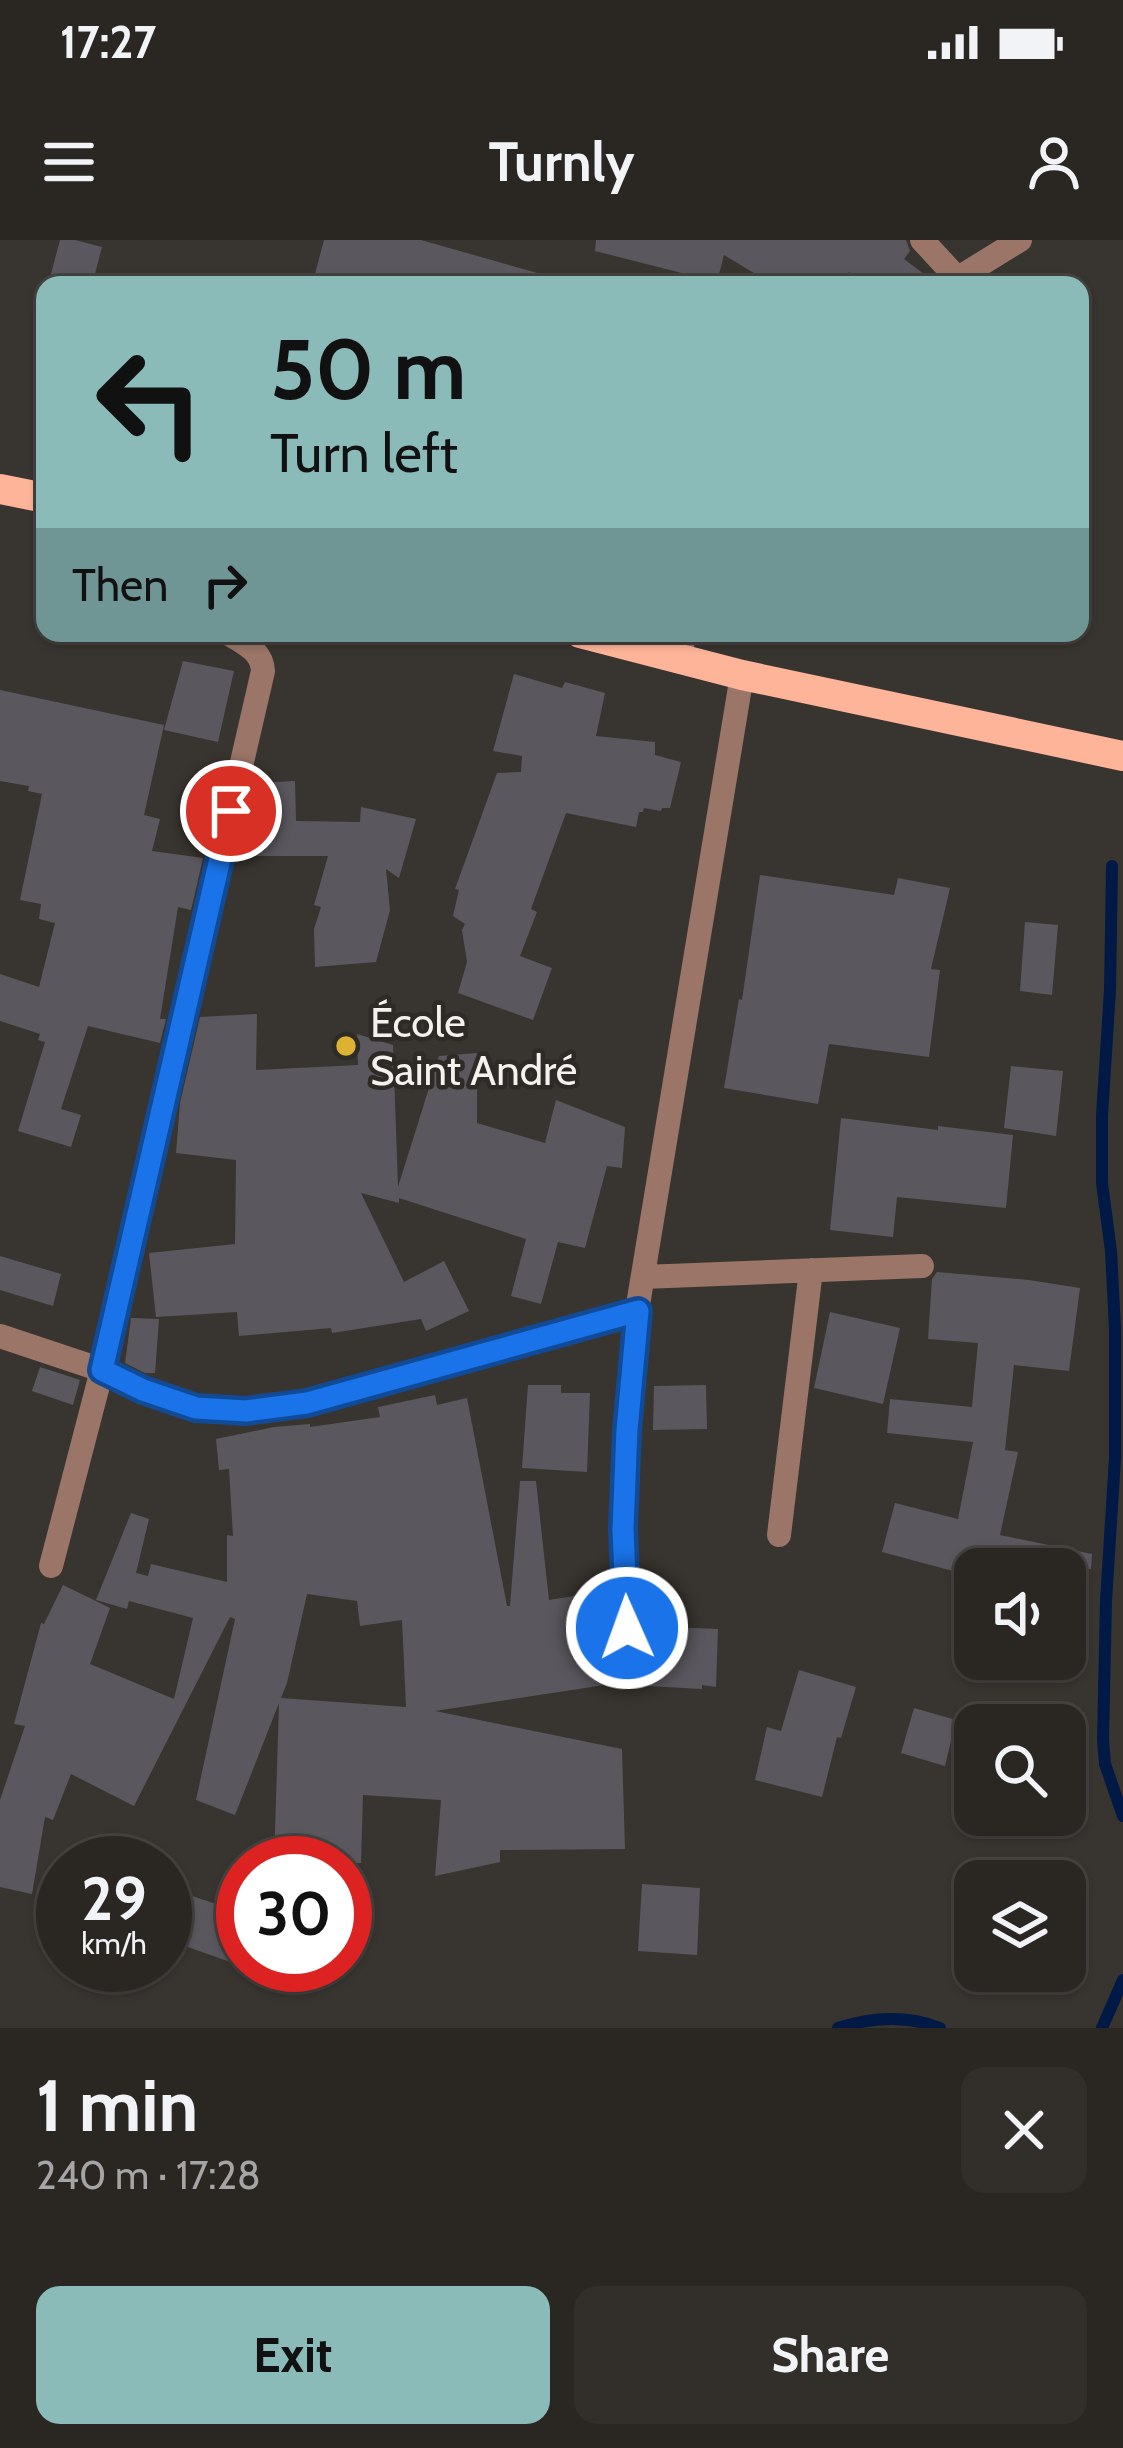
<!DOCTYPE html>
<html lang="en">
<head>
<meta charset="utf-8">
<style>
	:root { --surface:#2a2723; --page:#322f2b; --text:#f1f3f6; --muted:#a5a5a6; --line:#464441; --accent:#8bbbb9 }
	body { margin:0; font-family:Cabin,sans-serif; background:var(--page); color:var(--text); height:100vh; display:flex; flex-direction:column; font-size:45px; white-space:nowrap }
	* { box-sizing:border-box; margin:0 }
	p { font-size:39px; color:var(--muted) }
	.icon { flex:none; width:66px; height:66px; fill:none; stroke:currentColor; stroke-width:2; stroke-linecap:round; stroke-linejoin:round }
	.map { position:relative; height:1788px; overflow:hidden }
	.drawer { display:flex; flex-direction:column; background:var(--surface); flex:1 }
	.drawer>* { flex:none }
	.guide { position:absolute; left:36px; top:36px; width:1053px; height:366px; border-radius:24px; box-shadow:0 3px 9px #0004,0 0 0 3px var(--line); background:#8bbbb9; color:#111; overflow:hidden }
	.fabs { position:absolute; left:954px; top:1308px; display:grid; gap:24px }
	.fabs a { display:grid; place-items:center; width:132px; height:132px; border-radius:24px; background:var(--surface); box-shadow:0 3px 9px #0004,0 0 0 3px var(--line); font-size:60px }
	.speed { position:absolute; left:36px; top:1596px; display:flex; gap:24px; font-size:60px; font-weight:700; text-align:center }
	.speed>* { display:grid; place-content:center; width:156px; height:156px; border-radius:50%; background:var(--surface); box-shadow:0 3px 9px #0004,0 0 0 3px var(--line); line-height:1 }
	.speed small { font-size:30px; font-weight:400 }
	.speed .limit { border:18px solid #d22; background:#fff; color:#111 }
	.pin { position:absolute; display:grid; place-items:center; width:102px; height:102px; color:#fff; margin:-51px; border:6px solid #fff; border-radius:50%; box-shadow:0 3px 12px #0007 }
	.me { position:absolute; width:132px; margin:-66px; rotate:358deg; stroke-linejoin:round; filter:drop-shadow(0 0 9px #0008) }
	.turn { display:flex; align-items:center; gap:42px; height:252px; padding:0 36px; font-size:54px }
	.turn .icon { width:156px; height:156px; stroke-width:2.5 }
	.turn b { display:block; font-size:84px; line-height:102px }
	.then { display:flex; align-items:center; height:114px; padding:0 36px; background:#0003; gap:24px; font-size:45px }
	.round { display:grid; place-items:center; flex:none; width:126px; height:126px; border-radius:24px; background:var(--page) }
	.summary { display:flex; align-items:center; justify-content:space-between; height:204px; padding:0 36px }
	h1 { font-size:72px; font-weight:700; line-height:90px }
	.primary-button { display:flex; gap:24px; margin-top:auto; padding:24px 36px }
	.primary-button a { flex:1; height:138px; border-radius:24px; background:var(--accent); color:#111; font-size:48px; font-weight:700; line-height:138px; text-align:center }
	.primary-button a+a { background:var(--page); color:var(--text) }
	.status { display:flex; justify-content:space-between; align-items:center; height:84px; padding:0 60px; background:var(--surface); direction:ltr }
	.status svg { height:33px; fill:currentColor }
	header { display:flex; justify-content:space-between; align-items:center; height:156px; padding:0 36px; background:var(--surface); font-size:54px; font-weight:700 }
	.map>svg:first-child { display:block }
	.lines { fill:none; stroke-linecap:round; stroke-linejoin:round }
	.stream { stroke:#001a45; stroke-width:12 }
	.building { fill:#5a585e; fill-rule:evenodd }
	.minor { stroke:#9a7568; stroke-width:24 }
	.primary { stroke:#feb499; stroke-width:30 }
	.route-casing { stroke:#114b97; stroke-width:30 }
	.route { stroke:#1a73e8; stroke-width:21 }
	.poi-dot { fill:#ddb233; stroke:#2e2a25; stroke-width:4.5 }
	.labels { text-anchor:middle; stroke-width:9; stroke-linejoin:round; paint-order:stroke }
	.poi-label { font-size:42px; fill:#f4f1ee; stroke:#2e2a25; text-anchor:start }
</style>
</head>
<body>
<div class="status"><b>17:27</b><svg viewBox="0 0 49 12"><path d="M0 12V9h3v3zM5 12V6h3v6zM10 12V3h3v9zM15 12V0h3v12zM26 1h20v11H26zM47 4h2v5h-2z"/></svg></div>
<header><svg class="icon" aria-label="menu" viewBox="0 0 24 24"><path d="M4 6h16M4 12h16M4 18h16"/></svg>Turnly<svg class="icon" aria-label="person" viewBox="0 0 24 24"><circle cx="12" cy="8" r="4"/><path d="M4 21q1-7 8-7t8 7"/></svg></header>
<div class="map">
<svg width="1123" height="1788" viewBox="0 0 1123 1788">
	<rect width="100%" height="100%" fill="#38342f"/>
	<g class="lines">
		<path class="stream" d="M1112,626L1110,750L1102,876V943L1111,1011L1115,1089V1218L1106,1361L1103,1500L1105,1524L1123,1576
			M838,1788C872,1777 907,1775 940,1788
			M1102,1788L1123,1740"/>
	</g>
	<path class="building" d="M60,0H75L102,7L92,45H48Z
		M324,0H421L548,36L547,45H312Z
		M596,0H906L910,11L904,19L932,40L931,45H868L849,32L841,45H774L724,15L717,42L595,11Z
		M183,421L234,431L218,502L164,490Z
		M514,434L562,448L565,442L605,453L596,496L655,502V515L681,522L670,568H662L661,571L644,568L643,572H639L636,587L566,573L531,669L537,672L520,716L552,728L533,780L458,753L467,722L462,690L465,684L453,676L459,650L455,649L497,533L521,532L522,516L493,511Z
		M0,450L164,485L144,575L160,579L152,611L203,618L191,670L178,667L160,779H166L160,803L88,786L61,869L81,875L71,907L18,891L45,802L38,800L40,794L0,781V734L39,747L55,683L39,679L41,664L20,660L42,554L28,551L29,546L0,541Z
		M295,541L296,581L360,582L361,567L416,579L399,638L386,629L390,670L376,722L315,727L314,689L321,667L314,665L328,616H245V583L254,543Z
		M760,635L894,655L898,638L950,648L931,729L940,730L929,817L829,804L818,864L724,848L739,759L742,760Z
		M1025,682L1058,685L1052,755L1020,751Z
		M257,774L256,830L358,825L357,794L393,805L398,947L439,816L477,813V883L545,903L556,860L625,887L622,928L607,926L585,1008L558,1002L541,1064L511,1056L526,999L399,958V963L361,953L404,1042L444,1021L469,1071L426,1091L421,1079L332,1093L331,1088L239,1096L237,1072L156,1077L149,1013L235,1004L236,920L176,913L180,863L200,777Z
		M1011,826L1063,831L1056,896L1004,888Z
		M841,878L938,890V886L1013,895L1006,968L897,957L893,997L830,990Z
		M0,1016L61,1034L53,1066L0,1050Z
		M937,1032L1029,1040L1080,1048L1069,1131L1014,1125L1005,1210L1018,1212L1000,1295L1092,1314L1091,1329H975V1337L882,1312L895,1263L958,1279L973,1202L887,1193L890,1159L972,1167L978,1103L928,1099L932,1039Z
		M830,1072L900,1088L883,1164L814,1148Z
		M131,1078L159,1079L155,1133H145L125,1123Z
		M40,1127L80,1140L73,1165L32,1151Z
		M528,1145H561V1153H590L587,1232L522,1228Z
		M706,1145L707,1189L653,1190L654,1146Z
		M435,1155L437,1165L467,1158L507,1366H510L520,1241H536L549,1360L593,1353L598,1383L610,1384L614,1398L626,1404L635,1402L641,1397L643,1386L718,1389L716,1447L702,1445V1449L611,1444L435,1471L622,1509L625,1609L500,1610V1622L435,1636L441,1560L363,1555L361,1623H274L279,1463L235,1575L196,1560L235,1379L230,1377L134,1566L71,1534L53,1580L45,1577L32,1654L0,1647V1560L25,1486L14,1484L41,1383L44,1384L63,1345L110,1368L90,1424L174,1459L193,1378L129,1361L127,1369L96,1360L131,1273L149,1279L136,1333L148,1336L151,1324L227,1342V1295L233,1296L229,1229L219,1230L216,1199L274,1187L310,1184V1187L380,1177L378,1167ZM307,1354L357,1361L360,1386L402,1380L406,1467L281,1458L287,1443Z
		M799,1430L856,1447L841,1498L837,1497L822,1557L755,1540L767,1487L781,1491Z
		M914,1468L956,1480L945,1526L901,1513Z
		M642,1644L700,1648L697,1715L638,1711Z
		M186,1654L243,1673V1688L233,1723L171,1701Z"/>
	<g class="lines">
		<path class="minor" d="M922,0L957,38
			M947,45L1020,0
			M675,419L687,393
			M643,1037L922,1026
			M0,1096L102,1130L143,1150L197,1168L246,1171L307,1163L637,1071
			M779,1295L811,1030
			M51,1326L102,1130L263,431C262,410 244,404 228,393
			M627,1388L623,1289L627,1190L637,1071L742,435"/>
		<path class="primary" d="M0,249L45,258
			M580,393L742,435L1123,516"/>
	</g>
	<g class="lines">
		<g class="route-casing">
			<path id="route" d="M231,571L102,1130L143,1150L196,1168L246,1171L307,1163L638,1071L627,1190L623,1289L627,1388"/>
		</g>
		<use href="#route" class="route"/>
	</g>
	<circle class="poi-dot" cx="346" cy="806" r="12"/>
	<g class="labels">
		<g class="poi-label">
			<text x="370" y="797">École<tspan x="370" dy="48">Saint André</tspan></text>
		</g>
	</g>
</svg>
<div class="fabs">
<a><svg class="icon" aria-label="sound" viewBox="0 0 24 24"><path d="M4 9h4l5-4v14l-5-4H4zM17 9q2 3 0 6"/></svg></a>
<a><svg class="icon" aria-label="search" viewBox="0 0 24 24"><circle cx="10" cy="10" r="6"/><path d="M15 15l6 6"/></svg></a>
<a><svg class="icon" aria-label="layers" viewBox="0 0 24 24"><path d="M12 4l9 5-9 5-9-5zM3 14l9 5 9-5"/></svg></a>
</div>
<div class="speed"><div>29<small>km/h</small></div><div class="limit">30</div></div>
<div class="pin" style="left:231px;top:571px;background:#d93025"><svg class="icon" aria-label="arrive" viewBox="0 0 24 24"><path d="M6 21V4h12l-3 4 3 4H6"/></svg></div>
<svg class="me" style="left:627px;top:1388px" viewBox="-20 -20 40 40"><circle r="17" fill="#1a73e8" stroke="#fff" stroke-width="3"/><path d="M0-11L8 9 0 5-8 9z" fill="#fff"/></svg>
<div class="guide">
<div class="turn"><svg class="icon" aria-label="left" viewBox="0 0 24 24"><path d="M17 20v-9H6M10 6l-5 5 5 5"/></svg><div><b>50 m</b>Turn left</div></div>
<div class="then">Then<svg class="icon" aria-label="right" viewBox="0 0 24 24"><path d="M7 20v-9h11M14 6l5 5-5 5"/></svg></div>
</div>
</div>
<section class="drawer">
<div class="summary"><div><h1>1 min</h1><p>240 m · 17:28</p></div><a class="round"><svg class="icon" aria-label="close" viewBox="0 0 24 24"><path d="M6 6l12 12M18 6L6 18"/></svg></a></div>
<div class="primary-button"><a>Exit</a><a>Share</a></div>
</section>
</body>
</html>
